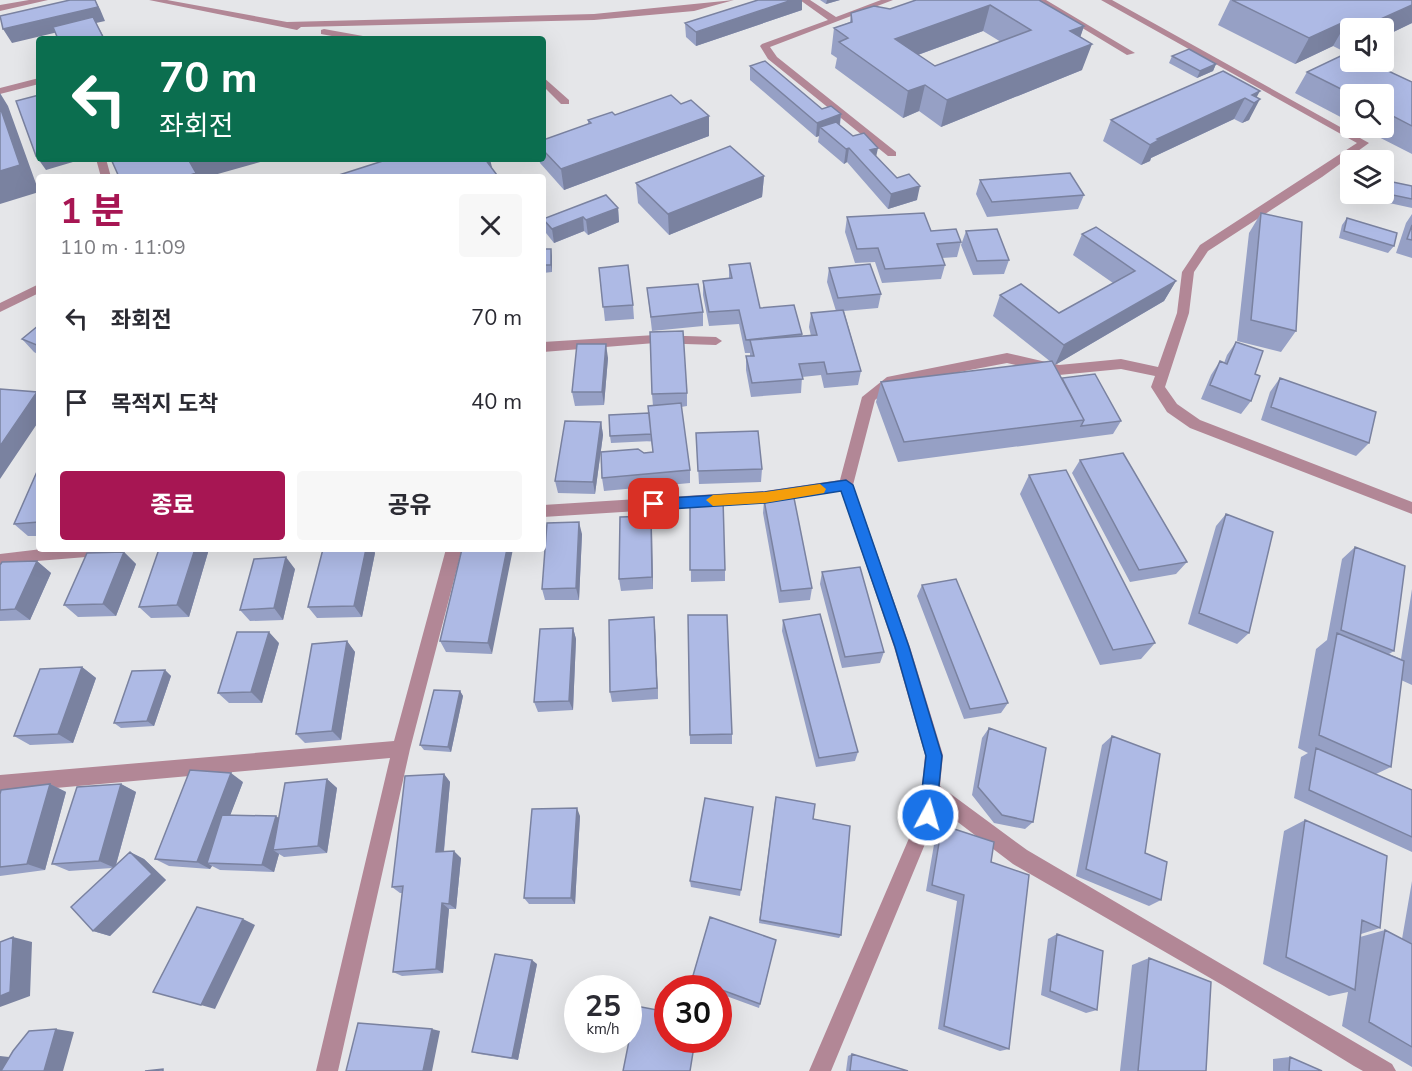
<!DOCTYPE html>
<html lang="ko">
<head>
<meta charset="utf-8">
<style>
	:root { --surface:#fff; --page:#f7f7f7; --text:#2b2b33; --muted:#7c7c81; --accent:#a71653 }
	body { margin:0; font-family:"Nunito Sans","Noto Sans KR",sans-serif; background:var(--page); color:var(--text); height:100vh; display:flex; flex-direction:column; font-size:22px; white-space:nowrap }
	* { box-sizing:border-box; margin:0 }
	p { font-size:20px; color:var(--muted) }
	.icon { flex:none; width:33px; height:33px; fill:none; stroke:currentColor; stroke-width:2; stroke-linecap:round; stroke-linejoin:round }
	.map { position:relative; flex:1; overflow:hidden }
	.sheet { position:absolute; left:36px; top:174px; width:510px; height:378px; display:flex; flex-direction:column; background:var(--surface); border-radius:6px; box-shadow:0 6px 24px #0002 }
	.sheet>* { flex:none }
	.top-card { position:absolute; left:36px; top:36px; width:510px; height:126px; border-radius:6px; box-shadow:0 6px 24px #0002; background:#0b6e4f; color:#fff; overflow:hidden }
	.tools { position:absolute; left:1340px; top:18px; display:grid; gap:12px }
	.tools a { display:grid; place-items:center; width:54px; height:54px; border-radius:6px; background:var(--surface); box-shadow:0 6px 24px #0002; font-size:30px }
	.speed { position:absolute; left:564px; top:975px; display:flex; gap:12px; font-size:30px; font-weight:700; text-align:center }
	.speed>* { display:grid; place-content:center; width:78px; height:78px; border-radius:50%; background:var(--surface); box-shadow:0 6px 24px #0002; line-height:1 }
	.speed small { font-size:15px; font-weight:400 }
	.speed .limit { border:9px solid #d22; background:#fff; color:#111 }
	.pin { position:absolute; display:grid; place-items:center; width:51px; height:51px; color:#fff; margin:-26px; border-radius:12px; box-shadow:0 3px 9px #0006 }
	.me { position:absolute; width:66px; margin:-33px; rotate:6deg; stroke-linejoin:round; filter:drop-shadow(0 0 4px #0008) }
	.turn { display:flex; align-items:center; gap:21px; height:126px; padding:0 24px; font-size:27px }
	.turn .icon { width:78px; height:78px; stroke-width:2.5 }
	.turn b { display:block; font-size:42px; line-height:51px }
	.round { display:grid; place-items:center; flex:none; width:63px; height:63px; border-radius:6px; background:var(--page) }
	.summary { display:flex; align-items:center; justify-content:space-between; height:102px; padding:0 24px }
	h1 { font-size:36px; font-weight:700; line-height:45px; color:var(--accent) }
	.cta { display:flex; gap:12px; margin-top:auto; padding:12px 24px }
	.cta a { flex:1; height:69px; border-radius:6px; background:var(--accent); color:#fff; font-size:24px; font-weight:700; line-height:69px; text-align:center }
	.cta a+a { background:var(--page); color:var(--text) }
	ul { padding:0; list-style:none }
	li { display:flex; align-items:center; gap:18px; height:84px; padding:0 24px }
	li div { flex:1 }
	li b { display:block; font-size:22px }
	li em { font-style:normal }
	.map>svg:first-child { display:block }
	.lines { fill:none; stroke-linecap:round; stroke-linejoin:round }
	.lane { fill:#b28796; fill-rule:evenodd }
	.street { fill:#b28796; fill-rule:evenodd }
	.wall { fill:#96a0c5; fill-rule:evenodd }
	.shaded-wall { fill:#7a82a0 }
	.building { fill:#aebae5; stroke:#7a82a0; stroke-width:1.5; fill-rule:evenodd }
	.route { fill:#1a73e8; stroke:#114b97; stroke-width:1.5 }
	.slow { fill:#f59e0b }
</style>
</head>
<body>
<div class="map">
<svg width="1412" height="1071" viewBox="0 0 1412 1071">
	<rect width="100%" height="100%" fill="#e5e6e9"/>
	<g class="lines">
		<path class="lane" d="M800,0H810L836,17L881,0H893L770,47L777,57L896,152V156H888L768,59L760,46L762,44L828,20Z
			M1036,0H1046L1135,53L1127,55Z
			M39,78V84L0,94V88Z
			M96,159H106L111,177H101Z
			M39,284V293L0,312V303Z"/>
		<path class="street" d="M29,0H48L0,11V5Z
			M149,0H167L287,22L594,14L734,0L694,11L594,20L301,27L297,30Z
			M1101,0H1112L1369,143L1322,177L1208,251L1194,272L1189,313L1165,387L1177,404L1200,420L1412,502V514L1190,428L1167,412L1151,387L1155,376L1121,369L1059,375L1007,363L896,384L875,400L853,485L910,647L943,755L940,786L1027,850L1392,1064L1396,1071H1363L1354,1066L1224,986L1013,864L938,807L937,815L831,1071H809L919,815L925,755L894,647L841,491L765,503L543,517V505L765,491L840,480L862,397L887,377L1007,353L1059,365L1121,359L1158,367L1177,313L1182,272L1200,245L1357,143Z
			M324,29L363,36L368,39H348L321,34V30Z
			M543,77L569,100V104H561L543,86Z
			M655,335L716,337L722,341L716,345L655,343L543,352V342Z
			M42,549H119L116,553L111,555L0,564V554Z
			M446,549H462L410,749L338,1071H316L390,758L0,793V775L394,741Z"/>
	</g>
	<path class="wall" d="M758,0H802V10L696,46L686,37L685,23Z
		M820,0H840L826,4Z
		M1039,0L1084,26L1080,37L1082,70L941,127L919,111L903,118L835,68L837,58L831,54L834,28L850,22L851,13L890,9ZM983,31L1001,42L935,66L918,55Z
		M1230,0H1412V23L1383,37V28H1350L1349,52L1412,82V154L1361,128H1383V94H1350V122L1295,93L1307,72L1347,53L1333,46L1295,64L1218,25Z
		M1172,56L1216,64L1213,71L1197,78L1169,63Z
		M750,66L822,109L841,114L840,125L876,156L917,200L888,209L847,162L844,164L818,142L819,136L816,137L750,80Z
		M1223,71L1257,97L1249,120L1242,123L1234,119L1151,158L1150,161L1141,165L1103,141L1111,120Z
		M615,115L709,136L564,190L540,163L539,159H543V140L588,124V120Z
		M764,176L762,197L669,235L638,203L636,183Z
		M1347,178L1350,179V194H1383L1412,186V208L1371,199L1368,203L1343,198L1342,186Z
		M980,180L1084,195L1078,209L987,217L976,194Z
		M618,208L619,222L588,235L584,231L554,243L546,233L543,219Z
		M1261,213L1296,331L1281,352L1237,341L1249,233Z
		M1412,214V258L1396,253L1406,223Z
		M847,217L931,231L961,242L957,257L942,258L945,265L941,279L882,283L875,262L855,263L845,232Z
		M1347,218L1394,246L1388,253L1339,238L1342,225Z
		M966,231L1009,260L1004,274L973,275L961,245Z
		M1082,234L1176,281L1164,301L1055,365L1054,364L1062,378L1121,421L1113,434L898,462L876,402L881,382L1051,362L993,316L1000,295L1059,313L1113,283L1073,255Z
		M543,249L552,256V272L543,273Z
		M729,265L760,308L802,334V336H811L809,327L811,313L836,311L827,282L829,268L881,294L878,308L844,311L861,371L858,385L824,388L821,375L802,377L801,393L751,397L746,370V356H750V353H745L739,324L709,326L703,295V281L729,279Z
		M599,268L633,305L634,319L605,321Z
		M647,288L703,312V326L652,331Z
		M39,325V355L34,352L22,339Z
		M1236,342L1251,401L1241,414L1201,399L1211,375L1220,361L1224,363L1227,355Z
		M608,358L604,405L575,406L572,392Z
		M1280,378L1369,443L1356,456L1261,420L1270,392Z
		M687,393V406L681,407L690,470V483L604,491L602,478L644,453L653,452L651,440L652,441L611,443L610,436L649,413L653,406L652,394Z
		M601,422L603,435L595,494L558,493L555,481Z
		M696,433L762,469L761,482L699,484Z
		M1080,460L1187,562L1176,574L1130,582L1072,473Z
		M39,467V536H28L14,524Z
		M1029,475L1155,643L1141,659L1100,665L1020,494Z
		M690,500L725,570V581L691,582Z
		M764,500L812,588L810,600L779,603L763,513Z
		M1226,514L1249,633L1237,644L1188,624L1216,526Z
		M651,516L653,589L621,591L619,579Z
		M582,534L579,600H545L542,589Z
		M1355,547L1394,651L1389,654L1401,659L1412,589V685L1401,680L1391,767L1376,774L1412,790V852L1294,798L1301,757L1308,753L1298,748L1316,649L1327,640L1342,559Z
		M159,549H209L189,617L151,618L139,607Z
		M323,549H373L375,553L362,617L317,618L308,607Z
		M462,549L492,654L446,652L440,641Z
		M124,552L136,564L116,616L78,617L64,605Z
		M37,561L51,573L30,620L0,621V565Z
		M295,569L283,620L250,621L240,610Z
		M822,572L884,652L880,663L842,668L820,584Z
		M922,585L1008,703L1001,713L964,719L917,596Z
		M688,615L732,734V744H690Z
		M783,620L858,752L855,761L816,767L782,631Z
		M573,628L576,639L573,710L538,712L534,702Z
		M655,628L658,699L612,702L610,692Z
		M347,641L355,652L341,740L305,743L296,734Z
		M279,643L262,703H229L218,693Z
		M82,667L96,678L73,743L30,745L14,736Z
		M165,670L171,676L154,726L121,728L114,723Z
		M460,691L463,696L451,752L424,750L420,745Z
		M989,728L1033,822L1025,829L994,823L972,795L982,738Z
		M1112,736L1145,853L1161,900L1149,906L1076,876L1102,745Z
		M444,774L450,782L444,852L461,858L456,909H449L443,973L402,976L393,972L402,893H400L392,887Z
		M327,779L337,788L327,853L284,857L279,854L274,872L220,870L212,866L210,869L169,866L155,859L243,782L230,815L279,818Z
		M50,784L66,792L45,870L0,876V794Z
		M121,784L136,792L116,865L130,852L144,859L166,880L110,936L93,931L112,868L69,871L52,864Z
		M775,801L813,819L841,935L839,938L759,923Z
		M753,807L740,896L691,887L690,881Z
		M580,816L575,904H529L524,898Z
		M1305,820L1380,928L1361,934L1360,937L1385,930L1402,939L1412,881V1067L1342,1026L1348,992L1329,996L1263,964L1284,831Z
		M942,825L991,862L1009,1049L1000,1051L938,1029L957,901L926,891L936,833Z
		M710,917L776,940L759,1008L718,993V988H706L692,984V979Z
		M1057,934L1097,1010L1086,1013L1041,995L1048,939Z
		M1149,958L1206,1071H1120L1132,965Z
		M537,964L518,1060L479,1054L472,1052Z
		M852,1054L908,1071H846L848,1056Z
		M1290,1057L1322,1071H1273V1059Z"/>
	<path class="shaded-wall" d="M95,0L100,9L105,21L96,23L105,39H104L96,23L12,43L3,29Z
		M792,0H802V10L696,46V32Z
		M827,0H840L826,4Z
		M990,5L983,31L890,65L895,39Z
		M1412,5V23L1383,37V28H1362L1363,27Z
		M1348,20L1333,46L1295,64L1309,38Z
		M1084,26L1076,50L1092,44L1082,70L941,127L947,100L1070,31Z
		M1216,64L1213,71L1197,78L1200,71Z
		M925,85L919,111L903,118L908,91Z
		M1260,91L1254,102L1260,99L1249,120L1242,123L1254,103L1252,95Z
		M0,93L8,106L39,192L0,204Z
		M1245,98L1234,119L1151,158L1150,161L1141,165L1150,145L1157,139Z
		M841,114L839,128L820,127L819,136L816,137L817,123Z
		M709,116V136L564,190L561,169Z
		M849,148L847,162L844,164L846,149Z
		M878,148L875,162L870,150Z
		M39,155V159H83L46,170L36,156Z
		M188,159H263L264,161L207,177H185Z
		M485,159H490L494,176L497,175L498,177H489Z
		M764,176L762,197L669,235L668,214Z
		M920,186L917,200L888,209L891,194Z
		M618,208L619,222L588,235L586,220Z
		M583,217L584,231L554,243L552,229Z
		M551,249L552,256V272L551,265Z
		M1176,281L1164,301L1055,365L1064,345Z
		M606,344L608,358L604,405L602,392Z
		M37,392L39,393V421L0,479V446Z
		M601,422L603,435L595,494L593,482Z
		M651,516L652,528L653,589L652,577Z
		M579,522L582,534L579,600L576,588Z
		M195,549H209L189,617L177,605Z
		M366,549H373L375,553L362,617L354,606Z
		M507,549H513L492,654L488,643Z
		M124,552L136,564L116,616L103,604Z
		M286,557L295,569L283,620L274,608Z
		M37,561L51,573L30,620L15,609Z
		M654,617L655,628L658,699L657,688Z
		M573,628L576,639L573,710L569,701Z
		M269,632L279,643L262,703L251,692Z
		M347,641L355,652L341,740L332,731Z
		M82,667L96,678L73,743L58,734Z
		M165,670L171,676L154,726L147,721Z
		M460,691L463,696L451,752L448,747Z
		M231,773L243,782L212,863H207L212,866L210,869L197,862Z
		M444,774L450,782L443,859L436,852Z
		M327,779L337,788L327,853L318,846Z
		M50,784L66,792L45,870L27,864Z
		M121,784L136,792L115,868L99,861Z
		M577,808L580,816L575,904L571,898Z
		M276,816L287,824L273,850L279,854L274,872L262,865Z
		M454,851L461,858L456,909L449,904Z
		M130,852L144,859L166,880L110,936L93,931Z
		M442,903L449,909L443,973L436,969Z
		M243,919L255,925L215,1009L201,1005Z
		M13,937L32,942L30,996L0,1007V996Z
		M532,960L537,964L518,1060L512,1058Z
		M56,1029L74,1032L63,1071H44Z
		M432,1029L440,1031L432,1071H423Z
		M0,1056L9,1057L8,1071H0Z"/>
	<path class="building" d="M70,0H95L98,7L3,29L0,16Z
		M758,0H792L696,32L685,23Z
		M916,0H1039L1084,26L1070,31L1092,44L947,100L925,85L908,91L839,42L848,38L834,28L852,22L851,13L874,6L890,9ZM990,5L1031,30L935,66L895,39Z
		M1232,0H1412V5L1363,27L1348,20L1309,38Z
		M93,17L104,39H58L53,27Z
		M1189,49L1216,64L1200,71L1172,56Z
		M1349,52H1350V62H1369L1412,82V126L1383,111V94H1351L1307,72Z
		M765,61L822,109L831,106L841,114L817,123L750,66Z
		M1223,71L1260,91L1252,95L1260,99L1254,103L1245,98L1157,139L1159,140L1150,145L1111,120Z
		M39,95V155L36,156L16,101Z
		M671,95L681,104L691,100L709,116L561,169L543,150V140L591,123L588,120L612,112L615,115Z
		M0,107L20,165L0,171Z
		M836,122L853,136L864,133L878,148L870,150L897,178L909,174L920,186L891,194L849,148L846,149L820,127Z
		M730,146L764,176L668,214L636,183Z
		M111,159H188L196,173L185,177H119Z
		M389,159H485L497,175L490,177H340L339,175Z
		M1070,173L1084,195L992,202L980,180Z
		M1347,178L1350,179V191H1348Z
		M1383,180L1412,186V199L1383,193Z
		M1361,194H1373V196Z
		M606,195L618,208L586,220L583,217L552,229L543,219Z
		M924,213L931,231L956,229L961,242L937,244L945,265L885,269L878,248L857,249L847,217Z
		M1261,213L1302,222L1296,331L1251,320Z
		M1347,218L1397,233L1394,246L1344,231Z
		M1412,225V240L1407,239Z
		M1096,227L1176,281L1064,345L1000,295L1021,284L1059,313L1135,271L1082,234Z
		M997,229L1009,260L977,261L966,231Z
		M543,249H551V265H543Z
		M750,263L760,308L794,305L802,334L746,340L739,310L709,312L703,281L732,278L729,265Z
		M870,264L881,294L838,298L829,268Z
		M628,265L633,305L603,307L599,268Z
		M698,284L703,312L651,317L647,288Z
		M843,310L861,371L827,374L824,362L799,364L803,379L752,383L746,356H754L750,340L817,335L811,313Z
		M39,325V346L22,339Z
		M683,331L687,393L652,394L650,332Z
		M1236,342L1263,351L1255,374L1260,376L1251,401L1210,385L1220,361L1227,364Z
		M577,344H606L602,392H572Z
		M1052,361L1084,420L904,442L881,382Z
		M1095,374L1121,421L1081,426L1084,420L1062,378Z
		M1280,378L1376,412L1369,443L1271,407Z
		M0,389L37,392L0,446Z
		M681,403L690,470L602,478L601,452L638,449L644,453L653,452L648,406Z
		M649,413L651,434L610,436L609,415Z
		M565,421L601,422L593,482L555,481Z
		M758,431L762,469L698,471L696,433Z
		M1123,453L1187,562L1139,570L1080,460Z
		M39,467V522L14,524Z
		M1066,470L1155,643L1113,650L1029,475Z
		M794,498L812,588L781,591L764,500Z
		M723,499L725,570H690V500Z
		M1226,514L1273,532L1249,633L1199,613Z
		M651,516L652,577L619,579L620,517Z
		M579,522L576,588L542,589L547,523Z
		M1355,547L1405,566L1394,651L1341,630Z
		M159,549H195L177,605L139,607Z
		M323,549H366L354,606L308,607Z
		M462,549H507L488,643L440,641Z
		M124,552L103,604L64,605L87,553Z
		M286,557L274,608L240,610L254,559Z
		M37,561L15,609L0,610V565L2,562Z
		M860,567L884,652L845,657L822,572Z
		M956,579L1008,703L970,709L922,585Z
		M820,614L858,752L819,758L783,620Z
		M688,615H727L732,734L690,735Z
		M654,617L657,688L610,692L609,620Z
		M573,628L569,701L534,702L540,629Z
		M237,632H269L251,692L218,693Z
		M1337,633L1404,661L1391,767L1319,735Z
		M347,641L332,731L296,734L312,644Z
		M82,667L58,734L14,736L40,669Z
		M165,670L147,721L114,723L132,671Z
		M434,690L460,691L448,747L420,745Z
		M989,728L1046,748L1033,822L1002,815L978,787Z
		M1112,736L1160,754L1145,853L1167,862L1161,900L1086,869Z
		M1316,748L1412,790V837L1309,790Z
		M190,770L231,773L197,862L155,859Z
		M444,774L436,852L454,851L449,904L442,903L436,969L393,972L403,886L392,887L405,776Z
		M327,779L318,846L273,850L285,783Z
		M50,784L27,864L0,867V794L1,790Z
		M121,784L99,861L52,864L77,787Z
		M776,797L815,804L813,819L850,826L841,935L760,920Z
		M705,798L753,807L741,890L690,881Z
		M577,808L571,898H524L532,809Z
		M222,815L276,816L262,865L207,863Z
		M1305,820L1387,856L1380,928L1362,920L1355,990L1286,957Z
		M942,825L994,842L991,862L1029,875L1009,1049L944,1026L964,895L932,885Z
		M130,852L152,874L93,931L71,907Z
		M197,907L243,919L201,1005L153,992Z
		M710,917L776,940L760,1004L692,979Z
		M1385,930L1412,944V1047L1369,1022Z
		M1057,934L1103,951L1097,1010L1050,991Z
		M13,937L10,992L0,996V942Z
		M495,954L532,960L512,1058L472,1052Z
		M1149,958L1211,982L1206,1071H1138Z
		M636,1006L668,1012V1040H695L690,1071H623Z
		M358,1023L432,1029L423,1071H346Z
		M56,1029L44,1071H1L13,1051L29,1031Z
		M852,1054L908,1071H850Z
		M1290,1057L1322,1071H1289Z
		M163,1069V1071H145Z"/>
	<path class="route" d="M846,480L853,485L909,647L942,756L936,815L933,821L928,823L922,821L919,815L926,756L895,647L841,491L765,503L654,510L647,504L654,499L765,492Z"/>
	<path class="slow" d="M820,484L826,489L824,493L765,503L713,506L706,500L713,495L765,492Z"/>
</svg>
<div class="tools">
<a><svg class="icon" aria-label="sound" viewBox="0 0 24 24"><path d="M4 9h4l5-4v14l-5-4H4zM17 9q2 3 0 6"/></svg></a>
<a><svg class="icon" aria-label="search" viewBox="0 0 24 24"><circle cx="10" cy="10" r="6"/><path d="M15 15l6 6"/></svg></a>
<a><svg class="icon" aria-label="layers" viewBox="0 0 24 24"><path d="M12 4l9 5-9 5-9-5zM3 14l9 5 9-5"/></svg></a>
</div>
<div class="speed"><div>25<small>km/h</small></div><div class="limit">30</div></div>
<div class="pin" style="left:654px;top:504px;background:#d93025"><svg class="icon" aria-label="arrive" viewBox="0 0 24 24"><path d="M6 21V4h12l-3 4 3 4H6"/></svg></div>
<svg class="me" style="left:928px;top:815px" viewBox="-20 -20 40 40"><circle r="17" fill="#1a73e8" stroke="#fff" stroke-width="3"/><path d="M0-11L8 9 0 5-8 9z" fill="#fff"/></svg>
<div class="top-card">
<div class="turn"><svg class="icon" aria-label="left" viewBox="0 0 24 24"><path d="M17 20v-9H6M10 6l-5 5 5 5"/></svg><div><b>70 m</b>좌회전</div></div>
</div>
<section class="sheet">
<div class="summary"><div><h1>1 분</h1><p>110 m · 11:09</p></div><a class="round"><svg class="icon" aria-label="close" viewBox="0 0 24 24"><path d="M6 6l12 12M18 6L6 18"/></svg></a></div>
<ul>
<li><svg class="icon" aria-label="left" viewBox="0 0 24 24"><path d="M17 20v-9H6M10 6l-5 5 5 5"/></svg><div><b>좌회전</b></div><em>70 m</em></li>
<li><svg class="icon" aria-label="arrive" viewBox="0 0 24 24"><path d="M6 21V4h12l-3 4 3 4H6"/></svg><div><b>목적지 도착</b></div><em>40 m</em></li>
</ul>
<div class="cta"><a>종료</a><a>공유</a></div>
</section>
</div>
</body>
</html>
